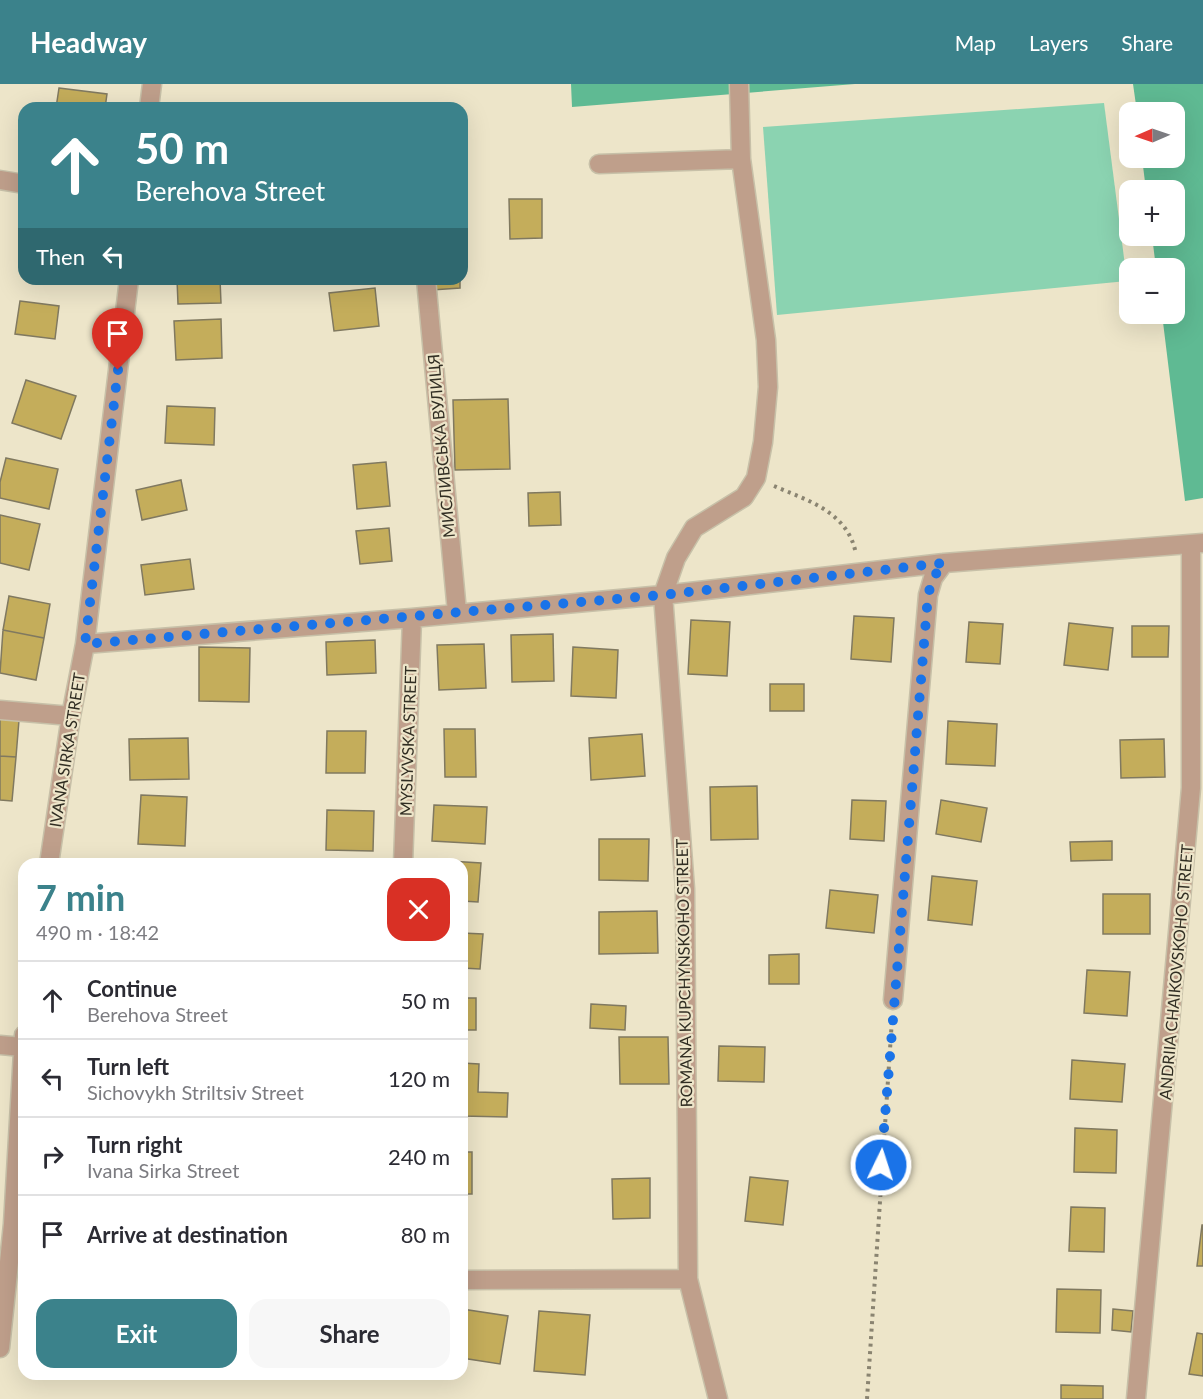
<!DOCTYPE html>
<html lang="en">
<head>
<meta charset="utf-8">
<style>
	:root { --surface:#fff; --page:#f7f7f7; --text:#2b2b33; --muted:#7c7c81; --line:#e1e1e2; --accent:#3b828b }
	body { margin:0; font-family:Lato,sans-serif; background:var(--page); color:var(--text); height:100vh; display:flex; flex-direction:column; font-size:22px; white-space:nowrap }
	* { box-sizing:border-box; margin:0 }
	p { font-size:20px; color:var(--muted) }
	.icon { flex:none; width:33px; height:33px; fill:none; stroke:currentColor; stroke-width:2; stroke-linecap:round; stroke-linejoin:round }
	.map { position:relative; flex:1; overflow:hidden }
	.details { position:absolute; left:18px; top:774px; width:450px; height:522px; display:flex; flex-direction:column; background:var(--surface); border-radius:18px; box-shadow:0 6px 24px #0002 }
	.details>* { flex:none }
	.hud { position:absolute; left:18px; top:18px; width:450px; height:183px; border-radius:18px; box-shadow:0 6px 24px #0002; background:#3b828b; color:#fff; overflow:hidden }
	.needle { width:39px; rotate:268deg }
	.fabs { position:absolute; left:1119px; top:18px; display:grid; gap:12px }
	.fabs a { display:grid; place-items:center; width:66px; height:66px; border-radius:12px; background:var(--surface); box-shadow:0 6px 24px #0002; font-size:30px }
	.pin { position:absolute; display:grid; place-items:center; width:51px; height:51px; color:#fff; margin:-62px -26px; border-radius:50% 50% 50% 0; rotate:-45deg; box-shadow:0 0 6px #0007 }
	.pin .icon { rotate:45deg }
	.me { position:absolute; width:66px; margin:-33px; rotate:4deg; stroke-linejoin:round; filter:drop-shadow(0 0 4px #0008) }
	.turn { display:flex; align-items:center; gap:21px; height:126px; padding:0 18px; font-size:27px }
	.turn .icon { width:78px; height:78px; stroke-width:2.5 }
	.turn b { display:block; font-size:42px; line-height:51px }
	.then { display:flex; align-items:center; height:57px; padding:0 18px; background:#0003; gap:12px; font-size:22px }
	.round { display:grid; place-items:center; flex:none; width:63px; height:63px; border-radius:18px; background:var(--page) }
	.head { display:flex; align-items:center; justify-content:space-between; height:102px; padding:0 18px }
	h1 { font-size:36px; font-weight:700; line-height:45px; color:var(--accent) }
	.primary-button { display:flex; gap:12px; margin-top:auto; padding:12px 18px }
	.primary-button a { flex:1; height:69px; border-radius:18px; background:var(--accent); color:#fff; font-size:24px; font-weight:700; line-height:69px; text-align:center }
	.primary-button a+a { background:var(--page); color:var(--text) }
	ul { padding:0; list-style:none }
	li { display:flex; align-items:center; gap:18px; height:78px; padding:0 18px; border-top:2px solid var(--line) }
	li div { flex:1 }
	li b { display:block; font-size:22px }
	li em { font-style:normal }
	header { display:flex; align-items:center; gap:36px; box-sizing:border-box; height:84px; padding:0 30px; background:var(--accent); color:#fff }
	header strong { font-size:28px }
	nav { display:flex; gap:33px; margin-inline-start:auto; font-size:21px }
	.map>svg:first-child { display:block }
	.green { fill:#8bd3b1 }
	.forest { fill:#5fba93 }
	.building { fill:#c4ad5b; stroke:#807960; stroke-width:1.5 }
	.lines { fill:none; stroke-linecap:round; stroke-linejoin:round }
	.minor-casing { stroke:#c7c0a8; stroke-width:21 }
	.path { stroke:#8a8471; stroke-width:4; stroke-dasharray:3 4.5; stroke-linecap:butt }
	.minor { stroke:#bf9f8b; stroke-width:18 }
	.route { stroke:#1a73e8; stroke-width:10; stroke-dasharray:0 18 }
	.labels { text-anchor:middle; stroke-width:4.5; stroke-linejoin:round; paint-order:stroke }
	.street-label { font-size:16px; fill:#312e23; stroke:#ede5c9 }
</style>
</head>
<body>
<header>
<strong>Headway</strong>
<nav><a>Map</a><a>Layers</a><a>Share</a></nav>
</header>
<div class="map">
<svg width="1203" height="1315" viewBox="0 0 1203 1315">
	<rect width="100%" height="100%" fill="#ede5c9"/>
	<path class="green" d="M1104,19L1127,197L777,231L763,43Z"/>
	<path class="forest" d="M571,0H855L572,23Z
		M1133,0H1203V414L1185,417L1162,230H1174V184H1156L1152,152H1174V106H1146L1142,74H1174V28H1137Z"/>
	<path class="building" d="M59,4L107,10L105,24H56Z
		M509,115H542V154L510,155Z
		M177,195H220L221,219L178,220Z
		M431,195H460V204L432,206Z
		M375,204L379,242L334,247L329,209Z
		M20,217L59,222L55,255L15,250Z
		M221,235L222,274L176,276L174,237Z
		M26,296L76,312L61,355L12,339Z
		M508,315L510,385L455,386L453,316Z
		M167,322L215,324L214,361L165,359Z
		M6,374L58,385L49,425L0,414V398Z
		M386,378L390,422L357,425L353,381Z
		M181,396L187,426L142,436L136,406Z
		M560,408L561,441L529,442L528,409Z
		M0,431L40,440L29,486L0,479Z
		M389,444L392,477L360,480L356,447Z
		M190,475L194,505L145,511L141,481Z
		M9,512L50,520L44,554L3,546Z
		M854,532L894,534L891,578L851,575Z
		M691,536L730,538L727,592L688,590Z
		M969,538L1003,540L1000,580L966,578Z
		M1069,539L1113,544L1108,586L1064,581Z
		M1132,542H1169L1168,573H1132Z
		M3,546L44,554L36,596L0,589Z
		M553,550L554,597L512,598L511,551Z
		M375,556L376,589L327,591L326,558Z
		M484,560L486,604L439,606L437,561Z
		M199,563L250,564L249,618L199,617Z
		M573,563L618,566L616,614L571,612Z
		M770,600H804V627H770Z
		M0,635L19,636L16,673L0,672Z
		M948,637L997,640L995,682L946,680Z
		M444,645H475L476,693H445Z
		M327,647H366L365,689H326Z
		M642,650L645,692L591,696L589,654Z
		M188,654L189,695L130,696L129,655Z
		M1164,655L1165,693L1121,694L1120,656Z
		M0,672L16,673L12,717L0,716Z
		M757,702L758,755L711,756L710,703Z
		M141,711L187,713L185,762L138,760Z
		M852,716L886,717L884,757L850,755Z
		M941,716L987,724L981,758L936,750Z
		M434,721L487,723L485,760L432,757Z
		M327,726L374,727L373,767L326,766Z
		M599,755H649L648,797L599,796Z
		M1112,757V776L1071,777L1070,758Z
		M433,776L481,779L478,818L462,817V780H432Z
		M932,792L977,797L972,841L928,836Z
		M830,806L878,811L874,849L826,844Z
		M1103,810H1150V850H1103Z
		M657,827L658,869L599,870V828Z
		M462,849L483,850L480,885L462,884Z
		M799,870V900H769V871Z
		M1087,886L1130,888L1127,932L1084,929Z
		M462,914H476V946H462Z
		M591,920L626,922L625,946L590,944Z
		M619,953H668L669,1000H620Z
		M719,962L765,963L764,998L718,997Z
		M1072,976L1125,980L1122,1018L1070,1015Z
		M462,979L479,980L478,1008L508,1009L507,1033L462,1032Z
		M1075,1044L1117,1046L1116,1089L1074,1088Z
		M462,1068H472V1110H462Z
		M750,1093L788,1097L783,1141L745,1137Z
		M650,1094V1134L613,1135L612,1095Z
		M1071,1123L1105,1124L1104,1168L1069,1167Z
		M1202,1141H1203V1182H1197Z
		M1057,1205L1101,1206L1100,1249L1056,1248Z
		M462,1225L508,1232L500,1280L462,1274Z
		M1113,1225L1133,1227L1131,1248L1112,1246Z
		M539,1227L590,1231L585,1291L534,1287Z
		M1197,1249L1203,1250V1292L1189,1290Z
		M1061,1301L1103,1302V1315H1061Z"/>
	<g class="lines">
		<g class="minor-casing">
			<path id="minor" d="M149,24L152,0
				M599,80L741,75
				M0,96L24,100
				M426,195L457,528
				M85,560L412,534L663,511L944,479L1203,459
				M0,626L71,632
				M49,780L71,632L85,560L129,195
				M403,780L412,534
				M893,916L928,511L933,494L944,479
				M0,961L22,963
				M462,1196L688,1195
				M0,1264L13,1140L24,951
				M718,1315L688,1195L685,805L663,511L676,474L694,444L744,413L756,394L763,358L768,303L766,256L741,75L739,0
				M1136,1315L1191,704V460"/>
		</g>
		<path class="path" d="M774,402C809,417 848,428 856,470
			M867,1315L892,935"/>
		<use href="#minor" class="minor"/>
	</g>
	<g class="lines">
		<path class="route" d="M118,286L85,560L663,511L944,479L933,494L928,511L881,1081"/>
	</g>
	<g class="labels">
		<g class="street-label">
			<text transform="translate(441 362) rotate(-95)" y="6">МИСЛИВСЬКА ВУЛИЦЯ</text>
			<text transform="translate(408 657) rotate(-88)" y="6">MYSLYVSKA STREET</text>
			<text transform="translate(67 666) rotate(-81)" y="6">IVANA SIRKA STREET</text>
			<text transform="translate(1176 888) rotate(-85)" y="6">ANDRIIA CHAIKOVSKOHO STREET</text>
			<text transform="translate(684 889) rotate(-91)" y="6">ROMANA KUPCHYNSKOHO STREET</text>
		</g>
	</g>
</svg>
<div class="fabs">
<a><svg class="needle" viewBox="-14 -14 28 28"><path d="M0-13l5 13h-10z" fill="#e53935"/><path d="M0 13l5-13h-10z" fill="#7c7c81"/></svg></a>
<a>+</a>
<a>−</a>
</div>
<div class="pin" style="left:118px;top:286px;background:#d93025"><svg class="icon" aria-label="arrive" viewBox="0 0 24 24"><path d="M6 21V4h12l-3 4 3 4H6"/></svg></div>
<svg class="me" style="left:881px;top:1081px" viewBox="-20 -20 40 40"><circle r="17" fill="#1a73e8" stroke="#fff" stroke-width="3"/><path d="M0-11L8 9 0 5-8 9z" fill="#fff"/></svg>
<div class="hud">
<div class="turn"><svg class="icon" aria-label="ahead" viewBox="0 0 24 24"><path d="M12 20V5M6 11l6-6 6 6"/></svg><div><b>50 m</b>Berehova Street</div></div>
<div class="then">Then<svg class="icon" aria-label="left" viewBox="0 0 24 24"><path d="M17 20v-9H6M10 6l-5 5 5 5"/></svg></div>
</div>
<section class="details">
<div class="head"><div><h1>7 min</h1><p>490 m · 18:42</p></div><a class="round" style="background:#d93025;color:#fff"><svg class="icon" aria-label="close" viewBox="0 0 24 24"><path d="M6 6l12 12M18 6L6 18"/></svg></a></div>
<ul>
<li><svg class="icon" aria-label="ahead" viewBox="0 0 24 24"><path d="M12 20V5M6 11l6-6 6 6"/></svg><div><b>Continue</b><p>Berehova Street</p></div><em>50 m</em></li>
<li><svg class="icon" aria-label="left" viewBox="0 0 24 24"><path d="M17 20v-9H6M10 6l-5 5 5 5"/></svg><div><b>Turn left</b><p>Sichovykh Striltsiv Street</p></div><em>120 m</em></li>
<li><svg class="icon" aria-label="right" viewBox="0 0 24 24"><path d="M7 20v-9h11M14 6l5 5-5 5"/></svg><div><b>Turn right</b><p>Ivana Sirka Street</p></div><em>240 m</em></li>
<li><svg class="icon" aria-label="arrive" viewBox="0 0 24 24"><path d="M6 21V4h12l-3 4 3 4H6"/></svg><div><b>Arrive at destination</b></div><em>80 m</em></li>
</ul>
<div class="primary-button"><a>Exit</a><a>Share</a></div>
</section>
</div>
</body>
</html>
